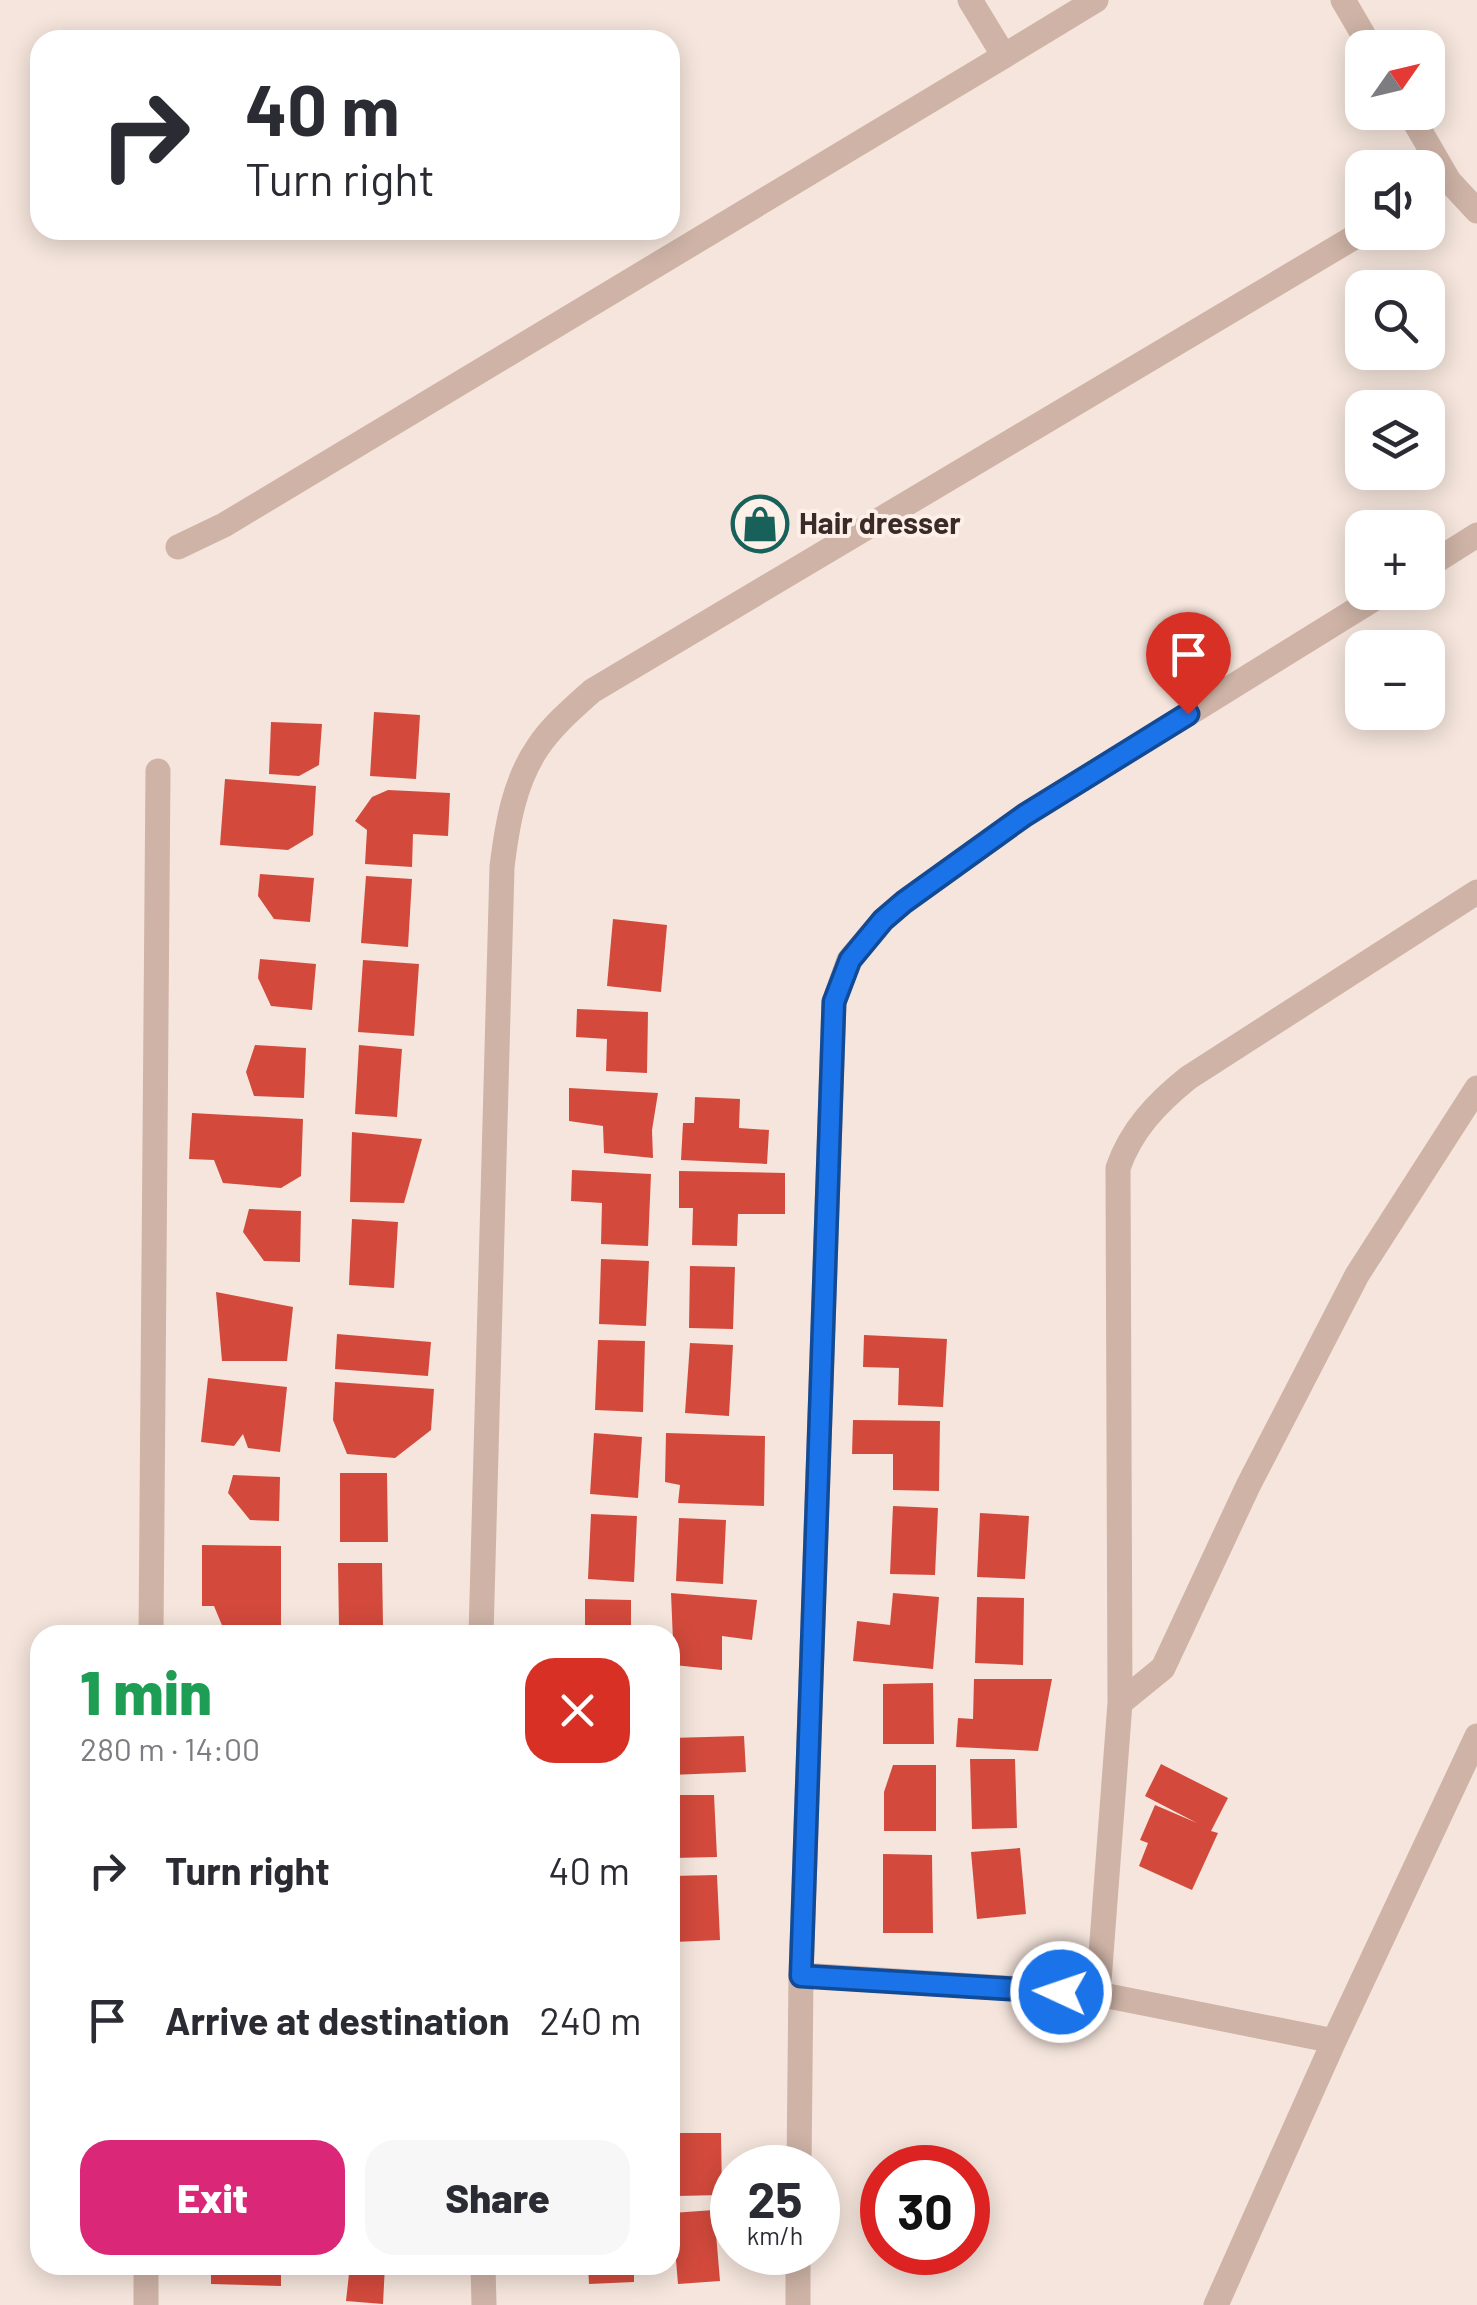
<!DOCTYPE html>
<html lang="en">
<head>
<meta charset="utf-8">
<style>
	:root { --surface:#fff; --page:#f7f7f7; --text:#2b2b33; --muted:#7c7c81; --accent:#db2777 }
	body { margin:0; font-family:Barlow,sans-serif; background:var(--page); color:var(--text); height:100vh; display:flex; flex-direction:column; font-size:38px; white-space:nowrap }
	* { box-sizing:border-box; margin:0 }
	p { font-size:32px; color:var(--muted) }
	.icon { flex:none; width:55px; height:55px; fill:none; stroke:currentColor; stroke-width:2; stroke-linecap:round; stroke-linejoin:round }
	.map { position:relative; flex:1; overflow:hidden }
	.drawer { position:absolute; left:30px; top:1625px; width:650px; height:650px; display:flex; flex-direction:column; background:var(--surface); border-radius:30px; box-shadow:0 5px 25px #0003 }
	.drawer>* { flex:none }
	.top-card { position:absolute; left:30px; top:30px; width:650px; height:210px; border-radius:30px; box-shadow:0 5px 25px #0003; background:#fff; color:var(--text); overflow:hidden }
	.needle { width:65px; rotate:56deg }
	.fabs { position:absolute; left:1345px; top:30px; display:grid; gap:20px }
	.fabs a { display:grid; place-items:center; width:100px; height:100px; border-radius:20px; background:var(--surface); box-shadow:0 5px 25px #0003; font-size:50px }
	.speed { position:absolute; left:710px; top:2145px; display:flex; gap:20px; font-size:50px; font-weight:700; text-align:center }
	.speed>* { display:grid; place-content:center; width:130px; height:130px; border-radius:50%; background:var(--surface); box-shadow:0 5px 25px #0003; line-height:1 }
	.speed small { font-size:25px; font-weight:400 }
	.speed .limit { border:15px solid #d22; background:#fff; color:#111 }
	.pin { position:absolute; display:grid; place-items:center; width:85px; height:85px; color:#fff; margin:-102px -42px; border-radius:50% 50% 50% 0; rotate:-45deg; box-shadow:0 0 10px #0007 }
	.pin .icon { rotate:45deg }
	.me { position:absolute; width:110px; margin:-55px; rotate:273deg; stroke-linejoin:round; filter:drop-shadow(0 0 8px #0008) }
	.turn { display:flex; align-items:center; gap:35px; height:210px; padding:0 50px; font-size:45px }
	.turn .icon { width:130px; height:130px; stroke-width:2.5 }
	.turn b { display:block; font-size:70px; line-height:85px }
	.round { display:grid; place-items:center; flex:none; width:105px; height:105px; border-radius:30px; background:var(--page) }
	.head { display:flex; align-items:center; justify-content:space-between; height:170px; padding:0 50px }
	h1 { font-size:60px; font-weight:800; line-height:75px; color:#1e9e55 }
	.primary-button { display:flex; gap:20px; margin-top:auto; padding:20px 50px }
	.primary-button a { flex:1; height:115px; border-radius:30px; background:var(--accent); color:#fff; font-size:40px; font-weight:800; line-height:115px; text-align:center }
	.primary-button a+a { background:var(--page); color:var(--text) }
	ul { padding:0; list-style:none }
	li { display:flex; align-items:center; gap:30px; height:150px; padding:0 50px }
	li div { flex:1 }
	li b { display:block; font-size:38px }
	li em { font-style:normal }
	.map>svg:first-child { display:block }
	.building { fill:#d34a3c }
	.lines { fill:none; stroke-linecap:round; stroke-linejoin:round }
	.minor { stroke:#ceb3a6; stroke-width:25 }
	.route-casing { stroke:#114b97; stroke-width:25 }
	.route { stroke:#1a73e8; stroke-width:18 }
	.labels { text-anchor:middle; stroke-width:8; stroke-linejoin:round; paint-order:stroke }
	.poi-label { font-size:30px; font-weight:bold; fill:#3a2b28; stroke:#fcf0e9; text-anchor:start }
</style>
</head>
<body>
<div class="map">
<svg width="1477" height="2305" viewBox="0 0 1477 2305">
	<rect width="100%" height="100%" fill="#f5e5dc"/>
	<path class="building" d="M374,712L420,715L416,779L370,776Z
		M271,722L322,724L319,765L299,776L269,774Z
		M225,779L316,786L313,835L288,850L220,845Z
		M388,790L450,793L448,836L413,834L412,867L365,864L367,830L355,821L372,797Z
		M260,874L314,878L310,922L274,919L258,896Z
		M366,876L412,879L408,947L361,943Z
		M613,919L667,925L661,992L607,986Z
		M260,959L316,964L312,1010L271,1006L258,978Z
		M363,960L419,964L414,1036L358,1032Z
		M577,1009L648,1012L647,1073L606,1071L607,1039L576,1037Z
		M255,1045L306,1048L304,1098L254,1096L246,1072Z
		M359,1045L402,1049L397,1117L355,1114Z
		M569,1088L658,1093L652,1130L653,1158L604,1153L603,1126L569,1121Z
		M695,1097L740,1099L739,1128L769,1130L767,1164L681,1160L683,1123H694Z
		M192,1113L303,1119L301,1176L281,1188L223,1183L214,1160L189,1159Z
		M352,1132L422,1139L404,1203L350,1202Z
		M572,1170L651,1174L648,1246L601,1244L602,1203L571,1201Z
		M679,1171L785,1173V1214H738L737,1246L692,1245L693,1208H679Z
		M249,1209L301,1211L300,1262L264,1261L243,1232Z
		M352,1219L398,1222L394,1288L349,1285Z
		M601,1259L649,1261L646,1326L599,1324Z
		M690,1266L735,1267L733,1329L689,1328Z
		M216,1292L293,1307L287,1361H222Z
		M337,1334L431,1342L428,1376L335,1369Z
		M864,1335L947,1339L943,1407L898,1405L899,1368L863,1367Z
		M598,1340L645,1341L643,1412L595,1410Z
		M690,1343L733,1345L729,1416L685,1413Z
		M208,1378L287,1387L280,1452L248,1448L243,1434L234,1446L201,1442Z
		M335,1382L434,1389L431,1430L395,1458L347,1454L333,1420Z
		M853,1420L940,1421L939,1491L893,1490V1454H852Z
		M594,1433L642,1437L638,1498L590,1494Z
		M666,1433L765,1436L764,1506L678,1503L680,1485L665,1482Z
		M340,1473H387L388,1542H340Z
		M233,1475L280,1477L279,1521L250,1520L228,1493Z
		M893,1506L938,1508L935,1575L890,1574Z
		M980,1513L1029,1516L1025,1579L977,1577Z
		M591,1514L637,1516L634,1582L588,1579Z
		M679,1518L726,1520L723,1584L676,1581Z
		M202,1545L281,1546V1635H226L214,1606H202Z
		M338,1563H382L383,1626L339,1627Z
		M671,1593L757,1600L752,1640L722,1636V1670L674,1665Z
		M893,1593L939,1597L933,1669L853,1661L857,1621L890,1625Z
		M977,1597L1024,1598L1023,1665L975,1663Z
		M585,1599L631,1600V1635H585Z
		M974,1679H1052L1038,1751L956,1747L958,1718L973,1719Z
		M933,1683L934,1744H883V1684Z
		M744,1736L746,1772L670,1775V1738Z
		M970,1759H1015L1017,1828L972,1829Z
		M1161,1764L1228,1798L1211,1831L1218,1833L1192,1890L1139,1866L1148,1843L1140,1840L1155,1805L1197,1823L1145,1796Z
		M893,1765H936V1831H884V1792Z
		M671,1795H714L717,1857L673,1858Z
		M1020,1848L1026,1914L977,1919L971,1852Z
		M883,1854L932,1855L933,1933H883Z
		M717,1875L720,1940L674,1942L672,1876Z
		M676,2133H721L722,2195L677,2196Z
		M714,2210L720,2281L678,2284L672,2213Z
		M211,2265H281V2286L211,2284Z
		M350,2265H385L383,2304L346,2301Z
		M588,2265H634V2282L589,2284Z"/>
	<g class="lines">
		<path class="minor" d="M970,0L1004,56L1096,0
			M1343,0L1371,48
			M1409,112L1449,181L1477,211
			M178,547L224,525L1004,56
			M1428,566L1477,535
			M151,1635L158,771
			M481,1635L502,867C507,826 514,782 538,747C552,726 573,708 592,691L1363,232
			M1120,1703L1163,1668L1248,1486L1357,1275L1477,1088
			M801,1975L1098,1994L1334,2041
			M1098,1994L1120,1703L1118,1168C1131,1130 1157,1103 1188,1078L1477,892
			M799,2168L801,1975L834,1002L849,960L883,920L904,902L1025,815L1385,592
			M483,2265L484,2305
			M146,2305V2265
			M798,2305V2252
			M1216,2305L1334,2041L1477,1736"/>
	</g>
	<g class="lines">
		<g class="route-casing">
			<path id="route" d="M1061,1992L801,1976L834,1002L850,960L883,920L904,902L1025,815L1188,714"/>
		</g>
		<use href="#route" class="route"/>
	</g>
	<defs>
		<g id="shop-ring" transform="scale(2.875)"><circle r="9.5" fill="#fcf0e9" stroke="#18605a" stroke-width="1.5"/><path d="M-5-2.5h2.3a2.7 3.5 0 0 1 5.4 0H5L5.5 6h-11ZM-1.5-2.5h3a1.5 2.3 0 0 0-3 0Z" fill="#18605a"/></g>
	</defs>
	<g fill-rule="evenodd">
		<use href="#shop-ring" x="760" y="524"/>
	</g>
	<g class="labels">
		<g class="poi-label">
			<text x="799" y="534">Hair dresser</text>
		</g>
	</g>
</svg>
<div class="fabs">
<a><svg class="needle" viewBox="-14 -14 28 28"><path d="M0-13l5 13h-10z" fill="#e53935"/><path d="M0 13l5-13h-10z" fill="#7c7c81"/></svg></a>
<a><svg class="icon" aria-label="sound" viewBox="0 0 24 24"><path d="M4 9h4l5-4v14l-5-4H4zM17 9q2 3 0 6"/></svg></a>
<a><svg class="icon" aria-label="search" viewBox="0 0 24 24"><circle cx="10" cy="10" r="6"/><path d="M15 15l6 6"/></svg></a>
<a><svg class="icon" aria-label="layers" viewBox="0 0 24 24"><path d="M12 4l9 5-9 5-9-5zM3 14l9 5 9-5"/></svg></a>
<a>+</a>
<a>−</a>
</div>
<div class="speed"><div>25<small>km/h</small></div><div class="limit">30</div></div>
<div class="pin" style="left:1188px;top:714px;background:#d93025"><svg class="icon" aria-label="arrive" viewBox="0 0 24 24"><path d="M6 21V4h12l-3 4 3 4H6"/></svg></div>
<svg class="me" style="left:1061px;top:1992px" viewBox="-20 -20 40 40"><circle r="17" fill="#1a73e8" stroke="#fff" stroke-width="3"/><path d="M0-11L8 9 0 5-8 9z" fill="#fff"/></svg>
<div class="top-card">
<div class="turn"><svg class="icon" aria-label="right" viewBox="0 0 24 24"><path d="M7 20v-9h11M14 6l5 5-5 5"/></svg><div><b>40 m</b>Turn right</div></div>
</div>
<section class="drawer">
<div class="head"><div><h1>1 min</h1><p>280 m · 14:00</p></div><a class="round" style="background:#d93025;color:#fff"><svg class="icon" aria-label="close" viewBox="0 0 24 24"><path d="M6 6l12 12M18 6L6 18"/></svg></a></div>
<ul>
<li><svg class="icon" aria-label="right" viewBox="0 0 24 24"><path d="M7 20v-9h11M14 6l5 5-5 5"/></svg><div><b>Turn right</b></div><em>40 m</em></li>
<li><svg class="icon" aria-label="arrive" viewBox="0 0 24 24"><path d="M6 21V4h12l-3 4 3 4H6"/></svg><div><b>Arrive at destination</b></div><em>240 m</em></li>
</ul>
<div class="primary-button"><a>Exit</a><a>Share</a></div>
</section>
</div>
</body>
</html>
